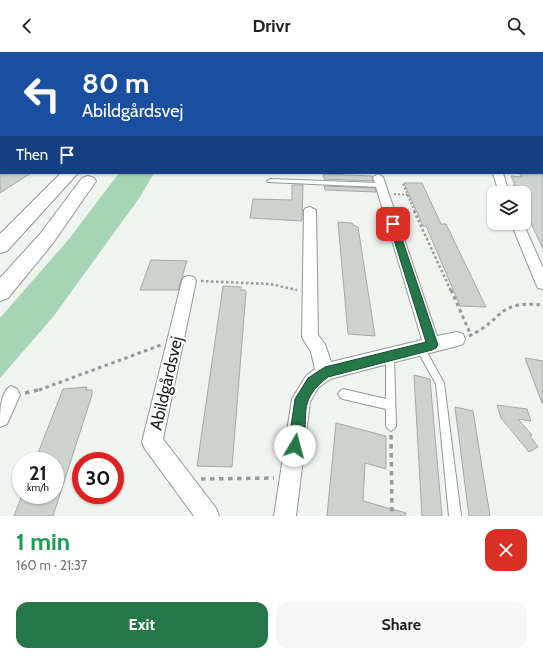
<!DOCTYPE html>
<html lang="en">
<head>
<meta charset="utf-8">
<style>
	:root { --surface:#fff; --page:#f6f6f6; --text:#222; --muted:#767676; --accent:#257749 }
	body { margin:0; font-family:Cabin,sans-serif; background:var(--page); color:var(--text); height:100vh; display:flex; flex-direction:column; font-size:15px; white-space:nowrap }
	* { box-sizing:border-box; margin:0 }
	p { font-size:13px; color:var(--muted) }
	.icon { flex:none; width:22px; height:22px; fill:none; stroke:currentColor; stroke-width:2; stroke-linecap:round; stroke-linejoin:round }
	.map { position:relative; height:464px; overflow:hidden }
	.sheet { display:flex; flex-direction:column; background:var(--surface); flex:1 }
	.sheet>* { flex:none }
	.hud { position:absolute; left:0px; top:0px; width:543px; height:122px; box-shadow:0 1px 3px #0004; background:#1a4fa0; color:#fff; overflow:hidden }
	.tools { position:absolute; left:487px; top:134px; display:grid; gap:8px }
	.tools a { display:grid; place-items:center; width:44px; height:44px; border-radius:8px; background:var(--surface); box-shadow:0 1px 3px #0004; font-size:20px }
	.speed { position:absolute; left:12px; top:400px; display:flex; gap:8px; font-size:20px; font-weight:700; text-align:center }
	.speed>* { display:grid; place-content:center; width:52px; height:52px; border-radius:50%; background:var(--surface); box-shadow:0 1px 3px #0004; line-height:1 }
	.speed small { font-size:10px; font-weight:400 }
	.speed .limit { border:6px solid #d22; background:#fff; color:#111 }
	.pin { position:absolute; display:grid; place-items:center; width:34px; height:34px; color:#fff; margin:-17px; border-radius:8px; box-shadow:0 2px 6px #0006 }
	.me { position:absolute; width:44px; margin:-22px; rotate:8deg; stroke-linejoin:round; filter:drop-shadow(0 0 3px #0008) }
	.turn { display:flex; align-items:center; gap:14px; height:84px; padding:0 16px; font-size:18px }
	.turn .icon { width:52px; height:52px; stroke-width:2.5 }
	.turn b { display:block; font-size:28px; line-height:34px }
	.then { display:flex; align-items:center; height:38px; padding:0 16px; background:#0003; gap:8px; font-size:15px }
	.round { display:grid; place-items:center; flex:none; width:42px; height:42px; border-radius:12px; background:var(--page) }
	.summary { display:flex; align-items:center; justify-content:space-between; height:68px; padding:0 16px }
	h1 { font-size:24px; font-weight:800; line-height:30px; color:#1e9e55 }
	.primary-button { display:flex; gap:8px; margin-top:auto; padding:8px 16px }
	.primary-button a { flex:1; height:46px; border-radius:12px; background:var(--accent); color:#fff; font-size:16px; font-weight:800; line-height:46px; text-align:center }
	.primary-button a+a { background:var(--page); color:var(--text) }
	header { display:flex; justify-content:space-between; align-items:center; height:52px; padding:0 16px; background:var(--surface); font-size:18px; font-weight:800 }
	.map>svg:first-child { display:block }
	.green { fill:#a5d5b4 }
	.building { fill:#ced2cf; stroke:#a5a9a6 }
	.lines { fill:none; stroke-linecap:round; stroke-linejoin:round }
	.lane-casing { stroke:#949795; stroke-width:2 }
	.street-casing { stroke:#949795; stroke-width:2 }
	.highway-casing { stroke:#949795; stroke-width:2 }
	.path-far3 { stroke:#969997; stroke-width:2; stroke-dasharray:2 2; stroke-linecap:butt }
	.path-far2 { stroke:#969997; stroke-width:2.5; stroke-dasharray:2.5 2.5; stroke-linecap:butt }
	.path-far1 { stroke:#969997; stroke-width:3; stroke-dasharray:3.5 3.5; stroke-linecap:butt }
	.path { stroke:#969997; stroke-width:3.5; stroke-dasharray:4.5 4.5; stroke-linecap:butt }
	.lane { fill:#fff; fill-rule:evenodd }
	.street { fill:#fff; fill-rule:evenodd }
	.highway { fill:#fff; fill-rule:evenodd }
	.route { fill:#257749; stroke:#184d2f }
	.labels { text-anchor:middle; stroke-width:4; stroke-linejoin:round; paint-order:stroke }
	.near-street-label { font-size:17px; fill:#1b1d1b; stroke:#fff }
</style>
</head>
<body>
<header><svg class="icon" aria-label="back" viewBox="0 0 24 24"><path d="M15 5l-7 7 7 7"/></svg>Drivr<svg class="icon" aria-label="search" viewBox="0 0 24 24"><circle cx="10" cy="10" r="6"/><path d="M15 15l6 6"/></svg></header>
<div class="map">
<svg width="543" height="464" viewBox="0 0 543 464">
	<rect width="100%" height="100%" fill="#f0f4f1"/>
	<path class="green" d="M119,121H154L140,145L53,265L0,326V266L69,187Z"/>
	<path class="building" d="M0,121H31L0,141Z
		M519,121H543V197L525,158H526L524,153V141H518L513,133H515L511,124L522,125Z
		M323,122L372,124L373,129L324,127Z
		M404,131H422L441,172H446L486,255L460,254L426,174H423Z
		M292,133H303L302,169L250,166L253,147L292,148Z
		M324,134L375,136L376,140L325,138Z
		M338,170L352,171L353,173L358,175L375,284L348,282Z
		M151,208L187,209L178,238H140Z
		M223,234L241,235V238H245L246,240L232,415L197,414Z
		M525,306L543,309V351H542Z
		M414,323L430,327L442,464H422Z
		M87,335L86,338H92V343L53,464H14L22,443H55V409H35L63,337Z
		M497,353L527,357L531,369L518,367L532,383L530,384L538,395L529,400L501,366Z
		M455,355L473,359L490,464H469Z
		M336,371L386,384V417L365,411L363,449L406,461L405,464H327Z"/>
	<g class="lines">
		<g class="lane-casing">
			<path id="lane" d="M270,127L380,131L383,133L380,135L268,130L267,129Z
				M420,292L423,293L444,331L461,464H449L436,332L416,296L417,293Z
				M390,300L393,301L394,304L396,374L394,377L391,379L388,377L386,374V357L343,347L340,345L338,342L340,339L343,337L386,347V304L387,301Z"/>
		</g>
		<g class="street-casing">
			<path id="street" d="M493,121H503L509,141H499Z
				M378,122L383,125L437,284L457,280L463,282L465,287L463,292L457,294L330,327L318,336L310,350L296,464H274L292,347L306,324L315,317L311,300L302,285L304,158L306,156L310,155L316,158L318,283L325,292L331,310L422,288L373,125Z
				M511,171H523L543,216V237L538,236L536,232Z
				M189,224L194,225L196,229L163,387L216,456L219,464H194L145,397L142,390L182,229L184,225Z
				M11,334L17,337L20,343L7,372L0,375C0,360 0,340 11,334Z"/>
		</g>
		<g class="highway-casing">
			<path id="highway" d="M61,121H78L7,199L0,201V182Z
				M88,124L94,126L96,129L53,191L8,246L0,249V226L40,182L82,126Z"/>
		</g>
		<path class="path-far3" d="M403,132L415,160
			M394,142L408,143"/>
		<path class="path-far2" d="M414,159L451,239
			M201,229L270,232L297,238"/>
		<path class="path-far1" d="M451,238L470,281
			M469,284C504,268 496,248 543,253
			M39,338L161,293"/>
		<path class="path" d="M25,341L42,337
			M391,383L392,464
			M201,427L274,426"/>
		<use href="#lane" class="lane"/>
		<use href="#street" class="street"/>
		<use href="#highway" class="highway"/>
	</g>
	<linearGradient id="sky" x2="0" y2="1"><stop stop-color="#73b5c0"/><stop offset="0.43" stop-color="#f8faf9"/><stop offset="1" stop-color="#f8faf9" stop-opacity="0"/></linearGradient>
	<rect width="543" height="114" fill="url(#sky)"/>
	<path class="route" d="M391,170L397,172L438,293L436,296L432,298L328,325C293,352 313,366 300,399L295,400L290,399L288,394L295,347L308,326L325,315L426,290L389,172Z"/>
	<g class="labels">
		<g class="near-street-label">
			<text transform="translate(166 331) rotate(-77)" y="6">Abildgårdsvej</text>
		</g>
	</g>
</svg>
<div class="tools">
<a><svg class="icon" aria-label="layers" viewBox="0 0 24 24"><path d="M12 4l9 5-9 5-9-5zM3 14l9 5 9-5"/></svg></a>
</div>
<div class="speed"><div>21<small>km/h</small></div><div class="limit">30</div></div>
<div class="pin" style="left:393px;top:172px;background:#d93025"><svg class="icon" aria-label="arrive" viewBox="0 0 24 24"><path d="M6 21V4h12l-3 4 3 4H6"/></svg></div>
<svg class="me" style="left:295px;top:394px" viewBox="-20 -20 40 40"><circle r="19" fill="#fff"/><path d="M0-13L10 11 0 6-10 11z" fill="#257749"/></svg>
<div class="hud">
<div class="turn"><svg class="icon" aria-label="left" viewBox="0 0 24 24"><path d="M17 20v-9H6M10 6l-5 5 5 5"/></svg><div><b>80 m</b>Abildgårdsvej</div></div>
<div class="then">Then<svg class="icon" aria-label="arrive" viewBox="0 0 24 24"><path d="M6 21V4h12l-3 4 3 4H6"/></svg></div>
</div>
</div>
<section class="sheet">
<div class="summary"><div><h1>1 min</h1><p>160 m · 21:37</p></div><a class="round" style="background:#d93025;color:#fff"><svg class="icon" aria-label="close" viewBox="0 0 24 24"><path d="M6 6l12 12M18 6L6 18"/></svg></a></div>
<div class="primary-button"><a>Exit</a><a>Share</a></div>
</section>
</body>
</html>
